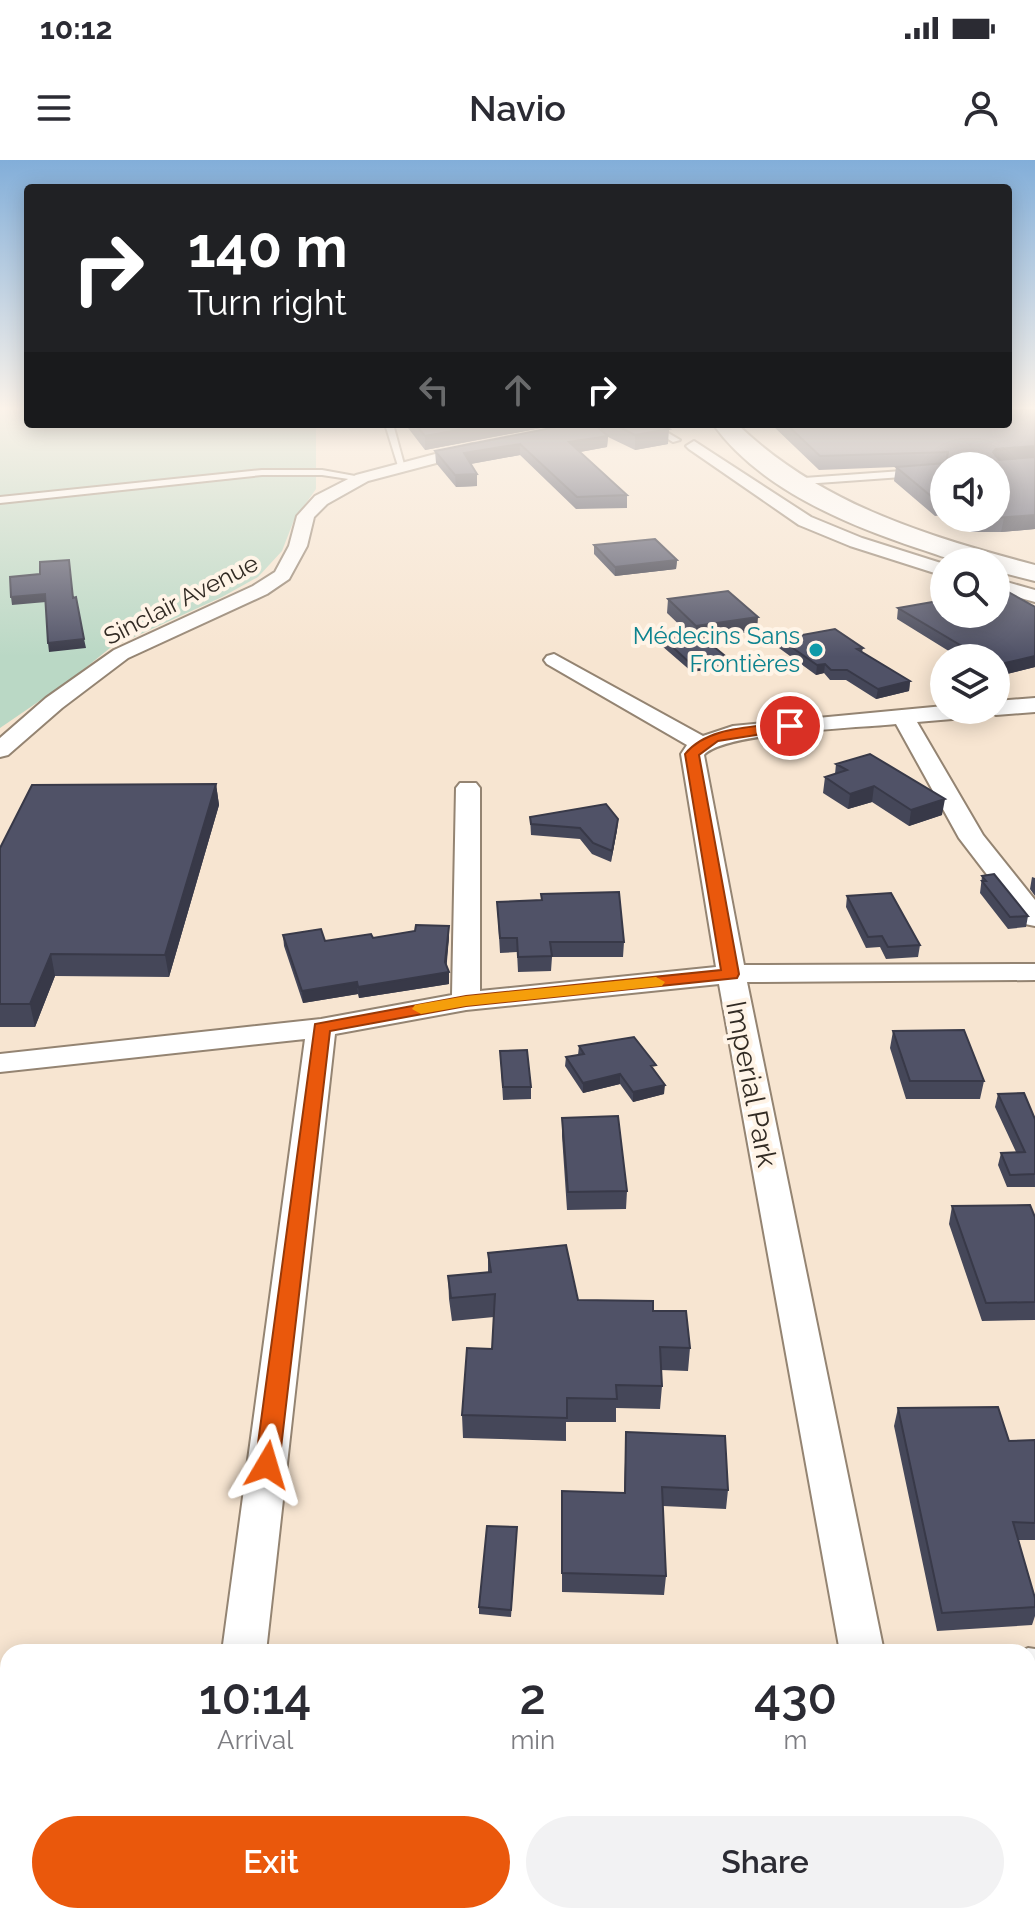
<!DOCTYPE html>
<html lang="en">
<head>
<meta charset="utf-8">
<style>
	:root { --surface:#fff; --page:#f2f2f3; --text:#2b2b33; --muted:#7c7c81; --accent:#ea580c }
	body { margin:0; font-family:Raleway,sans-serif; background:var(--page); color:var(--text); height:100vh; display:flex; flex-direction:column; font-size:30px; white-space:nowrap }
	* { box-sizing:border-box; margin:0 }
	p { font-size:26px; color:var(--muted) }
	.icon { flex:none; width:44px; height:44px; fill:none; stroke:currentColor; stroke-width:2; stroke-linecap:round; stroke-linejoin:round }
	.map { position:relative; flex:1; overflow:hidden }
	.details { position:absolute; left:0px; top:1484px; width:1036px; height:280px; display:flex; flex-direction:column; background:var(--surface); border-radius:24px 24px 0 0; box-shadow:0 4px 20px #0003 }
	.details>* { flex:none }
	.banner { position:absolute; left:24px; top:24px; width:988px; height:244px; border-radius:8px; box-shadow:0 4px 20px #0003; background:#202124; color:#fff; overflow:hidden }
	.tools { position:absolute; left:930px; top:292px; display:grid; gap:16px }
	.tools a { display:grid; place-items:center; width:80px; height:80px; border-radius:50%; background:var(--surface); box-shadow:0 4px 20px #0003; font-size:40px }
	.pin { position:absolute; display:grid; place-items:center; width:68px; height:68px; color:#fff; margin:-34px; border:4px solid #fff; border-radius:50%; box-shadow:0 2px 8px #0007 }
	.me { position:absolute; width:88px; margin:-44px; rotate:7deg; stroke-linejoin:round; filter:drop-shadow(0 0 6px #0008) }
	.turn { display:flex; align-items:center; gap:28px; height:168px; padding:0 32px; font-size:36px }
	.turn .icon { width:104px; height:104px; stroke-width:2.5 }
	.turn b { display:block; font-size:56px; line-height:68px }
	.lanes { display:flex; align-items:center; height:76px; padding:0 32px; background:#0003; justify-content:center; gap:40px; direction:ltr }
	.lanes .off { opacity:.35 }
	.eta { display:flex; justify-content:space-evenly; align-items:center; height:136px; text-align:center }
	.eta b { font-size:48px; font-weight:600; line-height:56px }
	.action { display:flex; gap:16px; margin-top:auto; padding:16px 32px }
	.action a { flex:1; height:92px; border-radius:48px; background:var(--accent); color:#fff; font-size:32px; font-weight:600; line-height:92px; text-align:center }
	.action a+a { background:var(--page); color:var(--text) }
	.status { display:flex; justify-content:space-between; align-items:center; height:56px; padding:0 40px; background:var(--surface); direction:ltr }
	.status svg { height:22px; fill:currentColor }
	header { display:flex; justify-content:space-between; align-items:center; height:104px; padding:0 32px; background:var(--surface); font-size:36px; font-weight:600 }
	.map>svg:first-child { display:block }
	.green { fill:#bad8c5 }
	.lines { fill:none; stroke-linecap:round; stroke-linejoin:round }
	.lane-casing { stroke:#948472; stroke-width:4 }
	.street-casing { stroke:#948472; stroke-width:4 }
	.highway-casing { stroke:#948472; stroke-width:4 }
	.lane { fill:#fff; fill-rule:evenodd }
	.street { fill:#fff; fill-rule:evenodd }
	.highway { fill:#fff; fill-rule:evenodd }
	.wall { fill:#454759 }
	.shaded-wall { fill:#383948 }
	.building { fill:#505267; stroke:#383948; stroke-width:2 }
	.route { fill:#ea580c; stroke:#983908; stroke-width:2 }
	.slow { fill:#f59e0b }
	.culture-dot { fill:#0f9aa8; stroke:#fff4e7; stroke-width:3 }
	.labels { text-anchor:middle; stroke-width:8; stroke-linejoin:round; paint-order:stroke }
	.far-street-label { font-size:24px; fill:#322b24; stroke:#fff4e7 }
	.far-culture-label { font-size:24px; fill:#0d838f; stroke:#fff4e7; text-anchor:end }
	.street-label { font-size:28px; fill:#322b24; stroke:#fff4e7 }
</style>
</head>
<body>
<div class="status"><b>10:12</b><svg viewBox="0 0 49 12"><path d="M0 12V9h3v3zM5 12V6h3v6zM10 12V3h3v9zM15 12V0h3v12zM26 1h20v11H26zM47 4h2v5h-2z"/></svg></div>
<header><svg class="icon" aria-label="menu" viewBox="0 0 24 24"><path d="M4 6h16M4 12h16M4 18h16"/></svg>Navio<svg class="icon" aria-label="person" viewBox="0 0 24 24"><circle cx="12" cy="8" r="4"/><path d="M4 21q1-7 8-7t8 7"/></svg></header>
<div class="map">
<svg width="1035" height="1764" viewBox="0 0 1035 1764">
	<rect width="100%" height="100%" fill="#f7e5d1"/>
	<path class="green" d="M0,250H28V264H316V329L294,360L282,391L258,417L222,437L110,488L73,518L0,568Z"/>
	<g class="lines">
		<g class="lane-casing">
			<path id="lane" d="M385,264H393L405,308L398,306Z
				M643,264H653L680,280L673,282Z
				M944,308V314L790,325L786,322L790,319Z
				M262,310H322L366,318L362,321L322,315H262L0,343V337Z"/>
		</g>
		<g class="street-casing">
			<path id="street" d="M694,281L811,357L862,378L944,404V416L850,386L799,365L689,289L686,286Z
				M473,284L481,289L478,292L368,321L327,344L314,357L307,386L289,419L267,434L128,498L62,548L8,595L0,597V578L46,538L114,490L253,426L275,412L289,386L297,356L315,336L356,315Z
				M996,419L1035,430V442L996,431Z
				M554,494L703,576L733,566L944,546V550H996V541L1035,538V552L996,555L987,550L976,557L917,562L983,675L1035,740V766L1025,764L959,678L896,564C859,568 724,572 704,595L744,805L1035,804V820L747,822L884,1492H840L719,824L466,850L335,874L266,1492H222L305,879L0,912V894L321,859L452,835L456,628L460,623H476L480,628V831L716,807L681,594L687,585L547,504L544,500L547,496Z
				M1028,1488L1035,1489V1531L1028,1530V1492H1019Z
				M298,1756H364L368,1764H302Z
				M878,1756H930L931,1764H879Z"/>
		</g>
		<g class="highway-casing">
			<path id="highway" d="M713,264H737C820,344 926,376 1035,405V421L996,411V402C986,402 975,403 965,402C949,400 933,393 917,388C845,364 759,328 713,264Z"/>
		</g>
		<use href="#lane" class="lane"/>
		<use href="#street" class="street"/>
		<use href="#highway" class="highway"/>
	</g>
	<path class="wall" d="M1035,250V369L1001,372H971L956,358H996L944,306V355L935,356L894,321L896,307L819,310L771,264H1008Z
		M405,264H562L425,290Z
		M601,264H658L668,284L635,290L608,277L607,287L580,292L627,335V348L576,349L520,295L471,304L477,326L456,327L436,303L435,291L601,270Z
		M594,385L677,400L676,409L615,416L594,394Z
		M668,439L757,471L704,478L729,499L728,506L692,512L662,486L663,478L689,474L667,453Z
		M1035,447V507L1003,515H996V498H960L897,459L898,448Z
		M780,479L863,488L862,492L910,521L909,531L876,539L846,520H830L824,513L816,515L779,488Z
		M836,604L942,655L909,666L872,642L848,649L823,633L825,617L835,614Z
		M216,624L219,645L169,817L55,816L35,867H0V688Z
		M530,657L618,659L617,670L611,702L592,694L580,679L531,675Z
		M982,716L1028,756L1026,767L1008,769L980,733Z
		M1032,717L1035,718V736L1030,729Z
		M847,736L920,785L918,797L886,799L880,787L866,788L846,747Z
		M497,742L624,782L623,797H552L551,811L518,812L517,792L500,793Z
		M283,775L325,781L373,778L449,777L446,806L449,812V824L359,838L358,834L303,843L284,786Z
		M893,871L984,921L980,939H906L890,888Z
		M579,886L655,911L664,934L633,942L620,924L583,933L565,906L566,897L578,895Z
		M500,891L531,927V939L503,940Z
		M998,934L1035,959V1027H1007L998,1005L1001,993L1016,992L995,947Z
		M562,958L627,1031L626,1049L567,1050L562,976Z
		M952,1046L1035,1057V1160L982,1161L949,1064Z
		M488,1093L578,1140L653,1151L690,1188L688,1211L661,1210L662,1226L660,1249L616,1248V1262H566V1281L463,1278L462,1255L492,1189L494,1157L452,1161L449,1139L448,1116L488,1112Z
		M898,1248L1009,1281L1035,1280V1380H1018L1035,1438V1456L1032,1465L937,1471L894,1266Z
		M626,1272L728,1330L726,1349L663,1346L666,1416L664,1435L562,1432V1350L624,1333Z
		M517,1367L511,1457L479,1454V1447Z"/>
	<path class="shaded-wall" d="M491,264H562L425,290V276Z
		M669,269L668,284L635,290V275Z
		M608,276L607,287L569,294V282Z
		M520,284V295L464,305V293Z
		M1035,286V299L994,303L993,292L996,289Z
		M477,314V326L456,327L455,315Z
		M1035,355V369L1001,372L1004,358Z
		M677,400L676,409L615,416V407Z
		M45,434L46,442L12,445L11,437Z
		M758,457L757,471L695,480L696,466Z
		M84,479L86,488L49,492L48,483Z
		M1035,496V507L1003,515L1005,503Z
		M729,499L728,506L692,512V505Z
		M825,504L824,513L816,515L817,505Z
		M910,521L909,531L876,539L878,529Z
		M216,624L219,645L169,817L165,795Z
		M874,626L872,642L848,649L850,634Z
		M945,639L942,655L909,666L911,650Z
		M618,659L617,670L611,702L612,691Z
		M449,766V777L446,813L449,812V824L359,838L358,827L445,802Z
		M51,794L55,816L35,867L30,844Z
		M357,822L358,834L303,843L302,831Z
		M620,914V924L583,933V923Z
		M665,925L664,934L633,942V932Z"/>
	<path class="building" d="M1008,250H1035V286L996,289L993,292L999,300L1035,297V355L996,358V306H944V341H937L896,307L946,303L948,292L820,296L786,264H1008Z
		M415,264H491L425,276Z
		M571,264H594L608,276L569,282L627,335L577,337L520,284L464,293L477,314L455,315L435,291Z
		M613,264H658L669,269L635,275Z
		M655,379L677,400L615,407L594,385Z
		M69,400L73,438L76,437L84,479L48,483L45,434L11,437L10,417L40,414V402Z
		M1003,429L1035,447V496L1005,503H996V498H982L898,448L944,440V454H996V430Z
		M728,431L758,457L696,466L668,439Z
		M835,469L863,488L857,489L910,521L878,529L847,510H831L825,504L817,505L780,479Z
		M697,473L729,499L692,505L663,478Z
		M870,594L945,639L911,650L874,626L850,634L825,617L847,610L836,604Z
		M216,624L165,795L51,794L30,844H0V688L32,625Z
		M606,644L618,659L612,691L593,683L580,668L531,664L530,657Z
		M994,714L1028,756L1010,757L982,721H986L982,716Z
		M619,732L624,782H550L552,796L518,797L517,778H500L497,742L542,740L541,734Z
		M891,733L920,785L888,787L882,776L868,777L847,736Z
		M416,765L449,766L445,802L449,812L358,827L357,822L302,831L283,775L321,769L325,781L371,774L373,778L415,771Z
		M964,870L984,921H910L893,871Z
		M634,877L656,905L651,906L665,925L633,932L620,914L583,923L566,897L584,894L579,886Z
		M527,890L531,927H503L500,891Z
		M1024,933L1035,959V1014L1010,1015L1001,993L1025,992L998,934Z
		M618,956L627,1031L568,1032L562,958Z
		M1030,1045L1035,1057V1142L986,1143L952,1046Z
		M566,1085L578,1140L653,1141V1151H686L690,1188L660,1187L662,1226L616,1225L617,1239L567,1238V1258L462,1255L467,1188L492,1189L495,1134L451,1138L448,1116L491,1112L488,1093Z
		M998,1247L1009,1281L1035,1280V1363L1013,1362L1035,1438V1447L942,1453L898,1248Z
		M626,1272L725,1276L728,1330L662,1327L666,1416L562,1413V1331L625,1333Z
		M487,1366L517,1367L511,1450L479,1447Z"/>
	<linearGradient id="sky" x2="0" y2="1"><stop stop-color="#82aed9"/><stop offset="0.5" stop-color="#fbf3ea"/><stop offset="1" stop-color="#fbf3ea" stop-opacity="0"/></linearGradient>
	<rect width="1035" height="497" fill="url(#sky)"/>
	<path class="route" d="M790,562L797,566L795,569L718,581L699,595L739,814L737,818L466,846L330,871L279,1305L275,1312L267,1314L258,1312L255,1305L315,864L466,836L721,810L685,594C708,565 756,568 790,562Z"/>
	<path class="slow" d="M656,817L665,822L662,826L466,846L421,854L412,849L415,845L466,836Z"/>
	<circle class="culture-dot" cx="816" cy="490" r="8"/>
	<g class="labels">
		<g class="far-street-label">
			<text transform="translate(181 440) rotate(-27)" y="8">Sinclair Avenue</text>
		</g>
		<g class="far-culture-label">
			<text x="800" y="484">Médecins Sans<tspan x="800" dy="28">Frontières</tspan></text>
		</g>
		<g class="street-label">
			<text transform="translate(752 924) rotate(79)" y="10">Imperial Park</text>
		</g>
	</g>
</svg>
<div class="tools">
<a><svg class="icon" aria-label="sound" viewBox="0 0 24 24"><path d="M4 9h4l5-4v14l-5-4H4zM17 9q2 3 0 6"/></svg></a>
<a><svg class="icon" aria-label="search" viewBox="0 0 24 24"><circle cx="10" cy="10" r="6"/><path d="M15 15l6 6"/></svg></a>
<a><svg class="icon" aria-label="layers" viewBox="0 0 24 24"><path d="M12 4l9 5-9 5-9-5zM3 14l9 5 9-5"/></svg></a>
</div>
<div class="pin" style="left:790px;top:566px;background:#d93025"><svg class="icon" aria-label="arrive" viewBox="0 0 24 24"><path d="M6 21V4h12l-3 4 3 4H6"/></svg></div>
<svg class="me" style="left:267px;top:1305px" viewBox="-20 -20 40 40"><path d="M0-17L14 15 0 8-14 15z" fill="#ea580c" stroke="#fff" stroke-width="4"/></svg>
<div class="banner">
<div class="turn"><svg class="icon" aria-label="right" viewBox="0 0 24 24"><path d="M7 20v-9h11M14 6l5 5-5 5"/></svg><div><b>140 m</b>Turn right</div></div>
<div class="lanes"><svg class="icon off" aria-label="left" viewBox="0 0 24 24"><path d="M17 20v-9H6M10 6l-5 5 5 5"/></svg><svg class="icon off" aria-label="ahead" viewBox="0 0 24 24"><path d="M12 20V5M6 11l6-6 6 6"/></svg><svg class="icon" aria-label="right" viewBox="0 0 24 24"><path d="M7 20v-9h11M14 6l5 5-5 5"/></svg></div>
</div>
<section class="details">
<div class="eta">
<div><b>10:14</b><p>Arrival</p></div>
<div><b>2</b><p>min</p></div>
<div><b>430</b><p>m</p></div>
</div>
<div class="action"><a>Exit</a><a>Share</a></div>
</section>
</div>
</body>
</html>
